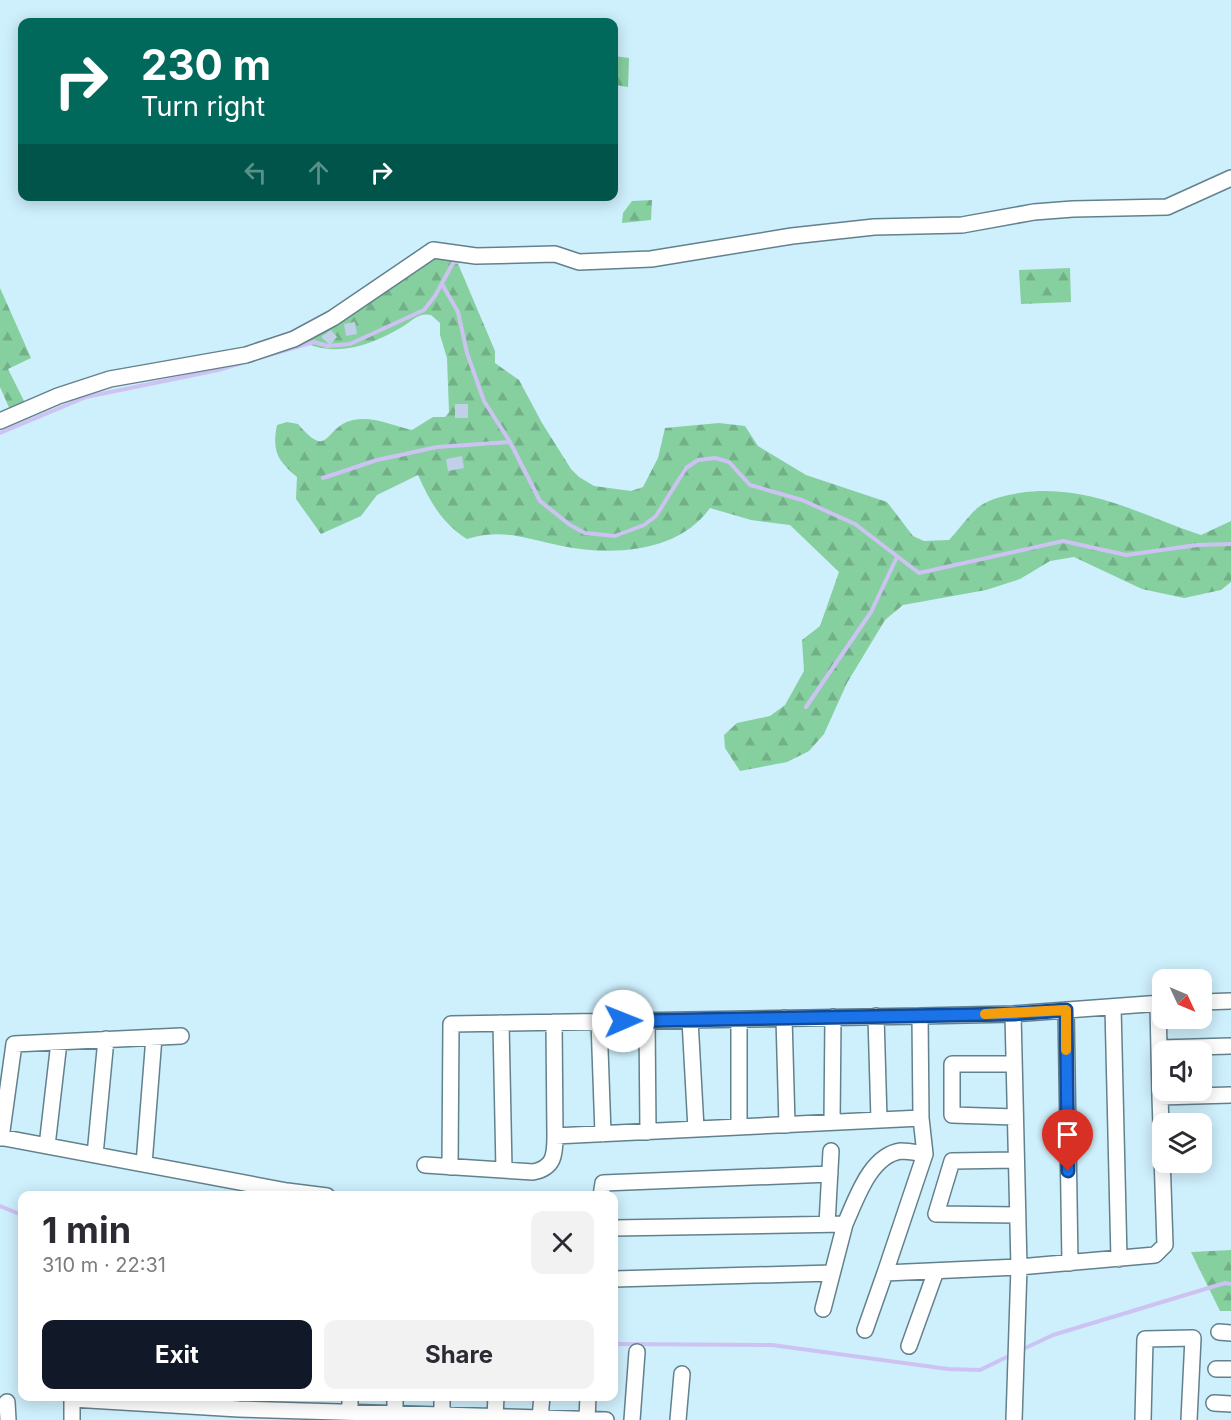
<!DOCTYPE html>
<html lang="en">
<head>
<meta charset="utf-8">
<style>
	:root { --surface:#fff; --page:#f2f2f3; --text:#2b2b33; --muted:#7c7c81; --accent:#111827 }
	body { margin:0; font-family:Inter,sans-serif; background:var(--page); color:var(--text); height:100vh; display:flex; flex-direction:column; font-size:22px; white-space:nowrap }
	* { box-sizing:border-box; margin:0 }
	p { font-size:20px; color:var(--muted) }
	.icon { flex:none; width:33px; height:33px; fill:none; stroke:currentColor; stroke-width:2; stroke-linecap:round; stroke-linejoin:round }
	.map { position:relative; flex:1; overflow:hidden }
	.details { position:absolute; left:18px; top:1191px; width:600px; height:210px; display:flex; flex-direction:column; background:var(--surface); border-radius:12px; box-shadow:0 3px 15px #0003 }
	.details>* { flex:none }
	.banner { position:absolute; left:18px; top:18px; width:600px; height:183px; border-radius:12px; box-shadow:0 3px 15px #0003; background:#00695c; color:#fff; overflow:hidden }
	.needle { width:39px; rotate:134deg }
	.tools { position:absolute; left:1152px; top:969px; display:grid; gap:12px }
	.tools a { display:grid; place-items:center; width:60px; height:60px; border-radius:12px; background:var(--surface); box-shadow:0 3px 15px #0003; font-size:30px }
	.pin { position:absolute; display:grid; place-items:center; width:51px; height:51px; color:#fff; margin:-62px -26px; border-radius:50% 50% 50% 0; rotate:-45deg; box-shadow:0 0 6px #0007 }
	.pin .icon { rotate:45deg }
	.me { position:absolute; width:66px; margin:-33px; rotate:89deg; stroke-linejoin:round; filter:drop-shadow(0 0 4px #0008) }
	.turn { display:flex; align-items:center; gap:21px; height:126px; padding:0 24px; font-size:27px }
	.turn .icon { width:78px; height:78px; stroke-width:2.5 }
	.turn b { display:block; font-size:42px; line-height:51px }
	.lanes { display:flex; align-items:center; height:57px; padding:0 24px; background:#0003; justify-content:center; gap:30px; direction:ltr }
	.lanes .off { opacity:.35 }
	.round { display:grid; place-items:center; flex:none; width:63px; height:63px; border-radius:12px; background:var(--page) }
	.head { display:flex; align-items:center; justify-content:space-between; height:102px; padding:0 24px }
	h1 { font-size:36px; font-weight:700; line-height:45px }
	.primary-button { display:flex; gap:12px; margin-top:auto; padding:12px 24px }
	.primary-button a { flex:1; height:69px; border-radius:12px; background:var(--accent); color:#fff; font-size:24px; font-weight:700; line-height:69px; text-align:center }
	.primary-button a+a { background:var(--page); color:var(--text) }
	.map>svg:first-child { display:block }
	.forest { fill:url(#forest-firs) }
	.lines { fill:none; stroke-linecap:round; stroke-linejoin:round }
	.stream { stroke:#cdc3f3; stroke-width:4 }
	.building { fill:#c0d0e9 }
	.minor-casing { stroke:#63818c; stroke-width:18 }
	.minor { stroke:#fff; stroke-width:15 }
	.route-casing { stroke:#114b97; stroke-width:15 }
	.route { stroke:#1a73e8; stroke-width:10 }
	.slow { stroke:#f59e0b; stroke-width:10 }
</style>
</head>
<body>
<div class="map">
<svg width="1231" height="1420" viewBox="0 0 1231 1420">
	<defs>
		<pattern id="forest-firs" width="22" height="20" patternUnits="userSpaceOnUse" patternTransform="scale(1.5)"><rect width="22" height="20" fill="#86cf9f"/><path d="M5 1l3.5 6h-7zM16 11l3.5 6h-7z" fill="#72b188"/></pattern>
	</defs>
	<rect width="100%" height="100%" fill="#ceeffc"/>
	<path class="forest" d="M614,56L629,58L628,87L614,85Z
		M652,200L651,220L622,223L623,213L632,201Z
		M445,257L456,259L495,351V363L519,380L542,423L571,469L579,477L594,486L631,491L643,487L658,458L665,428L719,423L745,426L758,446L806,475L887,502L913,536L924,541L949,540C958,531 970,513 980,506C992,498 1004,496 1019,493C1087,483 1138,514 1201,535L1231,521V582L1221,590L1184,598L1142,589L1074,557L1050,561L1020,579L986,590L903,605L885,620L847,683L824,734L809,751L787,762L740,771L725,748L724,735L737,723L770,716L785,705L804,671L802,640L820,626L839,572L790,525L751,520L710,508C678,553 612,556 562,546C526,539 504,528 467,539C442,523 430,502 418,475L377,495L361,516L321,534L296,499L297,477C277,460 272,451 277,425L287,422L298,424C330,462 324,426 353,420C375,416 392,426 412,430L433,417H445L449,412L447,358L440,335V323L431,315C419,312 412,321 402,327C371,345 337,358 303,342L424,261Z
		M1070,268L1071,302L1021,304L1019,270Z
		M0,288L31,358L8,369L26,405L11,412L0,387Z
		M1231,1250V1311H1220L1191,1252Z"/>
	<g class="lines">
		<path class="stream" d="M442,284L458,312L467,353L484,401L510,442L540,501L570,525L585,533L615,536L644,525L656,516L686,468L698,460L715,458L729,462L750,485L802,500L855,524L919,573L1063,541L1126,555L1197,545L1231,544
			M0,433L86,397L218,370L314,342L328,346L350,344L424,310L435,296L453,263L460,261
			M323,478L377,460L437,447L510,442
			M806,707L871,612L897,557
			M0,1206L22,1215
			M614,1344L772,1345L948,1369L980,1370L1013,1354
			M1019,1351L1053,1335L1225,1283L1231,1284"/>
	</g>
	<path class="building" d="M355,322L357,334L346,336L344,324Z
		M331,330L337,337L330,345L321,337Z
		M455,404H468V418H455Z
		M462,456L464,468L448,471L446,459Z"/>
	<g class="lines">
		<g class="minor-casing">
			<path id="minor" d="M0,421L58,396L110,379L246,355L294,339L333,318L433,250L476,256L555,254L579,262L651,259L792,236L874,227L962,225L1034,212L1073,209L1167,207L1231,178
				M1202,1002L1231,1001
				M1158,1004L1160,1097
				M1113,1007L1119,1259
				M1066,1010L1070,1263
				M1013,1014L1162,1003
				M876,1016L879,1120
				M784,1018L787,1125
				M739,1019V1127
				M647,1020L648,1132
				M690,1020L696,1129
				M599,1021L603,1134
				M554,1022L555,1136
				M501,1023L504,1170
				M1159,1048L1231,1046
				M1014,1064H952V1115L1015,1117
				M832,1122L833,1017
				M0,1137L287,1191L327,1196
				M1,1138L14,1044L181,1036
				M47,1146L59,1042
				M925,1154L885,1273L1019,1267L1155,1255L1165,1245L1160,1097L1231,1095
				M95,1155L106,1039
				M1016,1160L952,1161L936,1214L1017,1215
				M144,1164L154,1037
				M425,1165L533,1172C554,1168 555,1155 555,1136L921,1118L920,1016L1013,1014L1019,1267L1014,1420
				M450,1167L451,1024L920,1016
				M601,1196L603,1183L830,1174
				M827,1224L831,1151
				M614,1228L845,1224C856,1200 870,1155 901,1151C909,1151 918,1153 925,1154L921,1118
				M614,1279L832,1273
				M823,1309L845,1224
				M865,1330L885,1273
				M1219,1332L1231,1333
				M909,1346L936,1271
				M1216,1369H1231
				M350,1396V1413
				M72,1399L239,1409L606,1420
				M7,1402L8,1420
				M1214,1403L1231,1404
				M395,1414V1396
				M442,1415V1396
				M495,1417L496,1396
				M540,1418L542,1396
				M587,1419L588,1396
				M72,1420V1396
				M632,1420L637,1352
				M678,1420L682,1374
				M1143,1420L1145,1339L1193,1338L1189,1420"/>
		</g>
		<use href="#minor" class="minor"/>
	</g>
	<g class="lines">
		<g class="route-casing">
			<path id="route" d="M623,1021L1013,1014L1066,1010L1068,1171"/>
		</g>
		<use href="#route" class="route"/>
		<path class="slow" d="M985,1014L1066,1010V1050"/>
	</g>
</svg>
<div class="tools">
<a><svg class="needle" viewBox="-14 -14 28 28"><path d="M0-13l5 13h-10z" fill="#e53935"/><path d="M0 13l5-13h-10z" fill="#7c7c81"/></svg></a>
<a><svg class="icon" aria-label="sound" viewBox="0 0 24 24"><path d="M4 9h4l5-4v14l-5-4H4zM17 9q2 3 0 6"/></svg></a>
<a><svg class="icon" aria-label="layers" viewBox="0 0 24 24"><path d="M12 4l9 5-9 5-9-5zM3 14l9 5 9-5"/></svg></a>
</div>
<div class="pin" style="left:1068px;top:1171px;background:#d93025"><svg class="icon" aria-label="arrive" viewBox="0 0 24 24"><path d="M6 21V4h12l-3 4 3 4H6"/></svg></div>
<svg class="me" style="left:623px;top:1021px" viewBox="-20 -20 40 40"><circle r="19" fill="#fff"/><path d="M0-13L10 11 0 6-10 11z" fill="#1a73e8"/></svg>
<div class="banner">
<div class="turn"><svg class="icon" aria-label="right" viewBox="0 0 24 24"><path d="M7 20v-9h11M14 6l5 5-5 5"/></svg><div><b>230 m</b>Turn right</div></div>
<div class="lanes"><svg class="icon off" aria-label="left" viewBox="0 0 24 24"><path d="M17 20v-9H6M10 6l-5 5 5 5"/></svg><svg class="icon off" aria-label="ahead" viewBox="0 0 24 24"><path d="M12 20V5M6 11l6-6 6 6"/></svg><svg class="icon" aria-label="right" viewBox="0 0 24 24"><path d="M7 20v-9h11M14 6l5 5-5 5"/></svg></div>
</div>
<section class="details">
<div class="head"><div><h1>1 min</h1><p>310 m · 22:31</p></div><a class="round"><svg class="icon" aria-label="close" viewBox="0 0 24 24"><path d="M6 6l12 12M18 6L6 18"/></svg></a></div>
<div class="primary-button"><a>Exit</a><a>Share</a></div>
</section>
</div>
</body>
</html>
